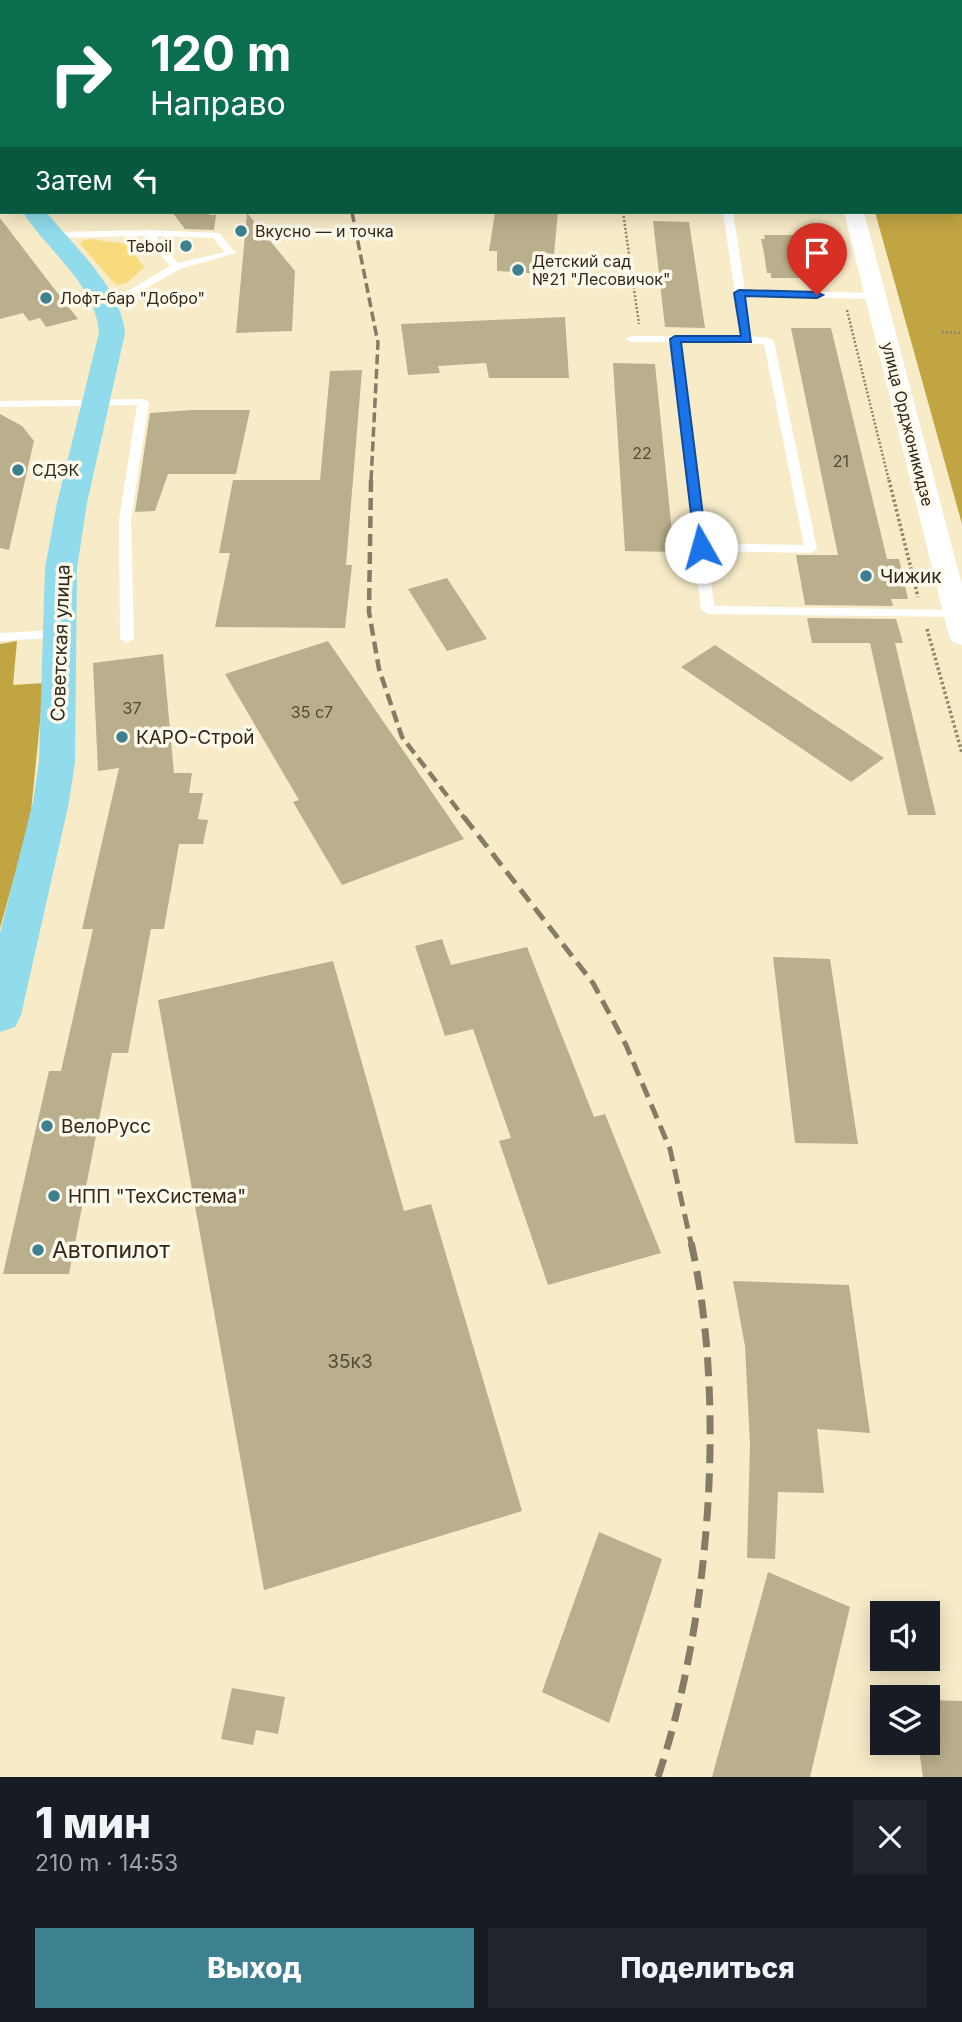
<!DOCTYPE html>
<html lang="ru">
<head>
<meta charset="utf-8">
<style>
	:root { --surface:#171b24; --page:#20242c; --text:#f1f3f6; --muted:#9ea1a6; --accent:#3d8090 }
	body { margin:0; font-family:Inter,sans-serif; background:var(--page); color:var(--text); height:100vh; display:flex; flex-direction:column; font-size:26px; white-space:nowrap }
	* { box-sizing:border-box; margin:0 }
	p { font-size:23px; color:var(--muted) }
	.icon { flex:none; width:38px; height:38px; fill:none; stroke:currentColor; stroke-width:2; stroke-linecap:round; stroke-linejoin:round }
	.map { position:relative; height:1777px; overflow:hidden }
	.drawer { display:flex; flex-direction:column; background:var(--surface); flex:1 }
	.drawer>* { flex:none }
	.top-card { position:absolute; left:0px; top:0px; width:962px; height:214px; box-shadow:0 4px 18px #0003; background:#0b6e4f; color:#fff; overflow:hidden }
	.controls { position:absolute; left:870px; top:1601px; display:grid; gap:14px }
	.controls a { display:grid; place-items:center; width:70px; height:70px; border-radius:0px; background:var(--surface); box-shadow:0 4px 18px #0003; font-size:35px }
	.pin { position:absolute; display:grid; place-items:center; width:60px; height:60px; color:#fff; margin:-72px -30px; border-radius:50% 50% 50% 0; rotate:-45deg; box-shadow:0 0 7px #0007 }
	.pin .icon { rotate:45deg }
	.me { position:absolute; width:77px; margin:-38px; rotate:353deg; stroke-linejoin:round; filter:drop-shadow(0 0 5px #0008) }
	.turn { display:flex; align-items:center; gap:24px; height:147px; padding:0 35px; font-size:32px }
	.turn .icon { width:91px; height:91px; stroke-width:2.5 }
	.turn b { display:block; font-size:49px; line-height:60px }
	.then { display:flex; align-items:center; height:66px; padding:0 35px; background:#0003; gap:14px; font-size:26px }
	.round { display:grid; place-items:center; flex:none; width:74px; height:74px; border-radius:0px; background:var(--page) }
	.headline { display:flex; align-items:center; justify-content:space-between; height:119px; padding:0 35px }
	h1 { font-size:42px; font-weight:800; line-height:52px }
	.cta { display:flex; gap:14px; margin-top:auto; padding:14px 35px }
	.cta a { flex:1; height:80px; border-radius:0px; background:var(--accent); color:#fff; font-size:28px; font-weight:800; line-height:80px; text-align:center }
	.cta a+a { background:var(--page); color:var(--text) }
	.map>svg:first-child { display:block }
	.green { fill:#f8db7d }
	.forest { fill:#c2a543 }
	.building { fill:#baaf8d }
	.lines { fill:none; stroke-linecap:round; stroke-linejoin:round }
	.path-far1 { stroke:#8d856d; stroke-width:2.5; stroke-dasharray:2 2; stroke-linecap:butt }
	.path { stroke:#8d856d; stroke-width:3.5; stroke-dasharray:2.5 2.5; stroke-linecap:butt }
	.service { fill:#fff; fill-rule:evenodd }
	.minor { fill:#fff; fill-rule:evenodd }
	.primary { fill:#90dbec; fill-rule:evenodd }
	.rail-far3 { stroke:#847c66; stroke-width:3.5; stroke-dasharray:10 4.5; stroke-linecap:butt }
	.rail-far2 { stroke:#847c66; stroke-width:4.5; stroke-dasharray:12 6; stroke-linecap:butt }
	.rail-far1 { stroke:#847c66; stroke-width:5; stroke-dasharray:15 8; stroke-linecap:butt }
	.rail { stroke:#847c66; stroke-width:7; stroke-dasharray:19 10; stroke-linecap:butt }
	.route { fill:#1a73e8; stroke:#114b97; stroke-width:2 }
	.poi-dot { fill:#3d8090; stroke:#fdf9eb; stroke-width:2.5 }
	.labels { text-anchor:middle; stroke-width:7; stroke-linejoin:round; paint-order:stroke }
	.far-poi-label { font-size:16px; fill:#2e291c; stroke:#fdf9eb; text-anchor:start }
	.far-street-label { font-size:16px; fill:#2e291c; stroke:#fdf9eb }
	.number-label { font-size:16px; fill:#514a38 }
	.poi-label { font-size:19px; fill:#2e291c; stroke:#fdf9eb; text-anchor:start }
	.street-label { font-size:19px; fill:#2e291c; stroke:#fdf9eb }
	.near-number-label { font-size:19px; fill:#514a38 }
	.near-poi-label { font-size:23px; fill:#2e291c; stroke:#fdf9eb; text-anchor:start }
</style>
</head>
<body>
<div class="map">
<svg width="962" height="1777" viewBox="0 0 962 1777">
	<rect width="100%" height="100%" fill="#f7ebc8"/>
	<path class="green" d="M90,239L126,244L144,267L127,283L116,285L80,244L82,241Z"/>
	<path class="forest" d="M816,0H962V524L875,212H961V2Z
		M17,641L13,685L44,683L30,821L0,928V644Z"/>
	<path class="building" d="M172,212H210L209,215H216L214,230L185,229Z
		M495,212H558L554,254L545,253L544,274L497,271V251H489Z
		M247,213L295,271L292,331L236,333Z
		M0,218L52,286L78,319L46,327L40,318L29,321L23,313L0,319Z
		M653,221L689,222L705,328L665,327Z
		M764,235H804L812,274H798L799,278H771V273H767L764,253L761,239H765Z
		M565,317L569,378H489L486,363L438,366L440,373L408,375L401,324Z
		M791,328H831L887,559H899L908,599H891L893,606L805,605L796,555H838Z
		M613,363L655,364L674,552L625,551Z
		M362,370L346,565H352L345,628L215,627L230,553H219L233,480H320L330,371Z
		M192,410H250L236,474H168L155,511L135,512L150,413Z
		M0,414L22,426L34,441L9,550L0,548Z
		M447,578L487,639L447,651L408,589Z
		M807,618L896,619L903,643H895L936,815H908L870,643H812Z
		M328,641L464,839L342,885L293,802L299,800L225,674Z
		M715,645L884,758L851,782L681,667Z
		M163,654L174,773H192L189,793H203L198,819L208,820L203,844H179L164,929H151L128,1053H112L69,1274H3L49,1071H61L93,929H82L119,768L98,771L93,663Z
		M442,939L451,965L527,947L594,1117L605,1114L661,1253L548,1285L499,1141L511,1138L473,1029L445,1036L415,946Z
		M773,957L830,959L858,1144L795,1143Z
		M333,961L404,1211L431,1204L522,1511L264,1590L158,1000Z
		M733,1281L849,1285L870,1433L817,1429L824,1493L778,1492L775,1559L747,1558L750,1445L745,1346Z
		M599,1532L662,1559L609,1723L542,1692Z
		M768,1572L850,1607L810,1777H712Z
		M232,1688L285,1697L278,1734L256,1730L253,1745L221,1739Z
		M928,1700L962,1701V1777H923L918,1743H928Z"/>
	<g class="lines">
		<path class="path-far1" d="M623,212L639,324
			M847,310L889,481
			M942,332L962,333"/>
		<path class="path" d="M889,480L918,597
			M927,629L962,753"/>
		<path class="service" d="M461,0H469V2H461Z
			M0,70H2V74H0Z
			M0,109H2V115H0Z
			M0,121L2,122V128L0,127Z
			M723,212H733L745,290L875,293L880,296L875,299L746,296L752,336L769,338L774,341L817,549L811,553L708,551L714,606L956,610L962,613L961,617L708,614L701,610L670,342H631L626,339L631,336H741ZM681,342L764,344L804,545L707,543Z
			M148,230L219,233L236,253L180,269L108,310L104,309V305L170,266L145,236L54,238L49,235L54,232ZM156,236L213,238L225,252L178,263Z
			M143,399L149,402L131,520L134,639L127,643L120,639L119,520L137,405L0,407V401Z
			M60,630L65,631V637L0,641V633Z"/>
		<path class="minor" d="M791,0H807V2H791Z
			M844,212H864L962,585V645L953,642L949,636Z"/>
		<path class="primary" d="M32,0H51L31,2Z
			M2,23V36L0,37V24Z
			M0,167L2,168V183L0,182Z
			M23,212H46C74,246 121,288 125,333L87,503L77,568L75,762L69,802L21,1015L15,1027L0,1032V933L33,802L39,762L45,568L57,503L99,333C96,284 47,251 23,212Z"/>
		<path class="rail-far3" d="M352,212L378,343L371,481"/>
		<path class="rail-far2" d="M371,480L369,612L379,669L402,737L465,819"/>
		<path class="rail-far1" d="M464,817L593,983L626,1045L670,1149L691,1243"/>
		<path class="rail" d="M658,1777C710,1621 727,1402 691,1242"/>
	</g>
	<path class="route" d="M739,290L817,292L823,295L817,298L745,296L751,342H681L707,547L701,551L695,547L670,339L675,336H741L734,293Z"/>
	<g class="poi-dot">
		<circle cx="241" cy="231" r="7"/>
		<circle cx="186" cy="246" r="7"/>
		<circle cx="518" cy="270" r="7"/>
		<circle cx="46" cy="298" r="7"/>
		<circle cx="18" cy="470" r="7"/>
		<circle cx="866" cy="576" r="7"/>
		<circle cx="122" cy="737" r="7"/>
		<circle cx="47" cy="1126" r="7"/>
		<circle cx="54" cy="1196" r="7"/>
		<circle cx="38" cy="1250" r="7"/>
	</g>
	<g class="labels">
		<g class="far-poi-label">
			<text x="255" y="237">Вкусно — и точка</text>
			<text x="172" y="252" text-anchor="end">Teboil</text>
			<text x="532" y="267">Детский сад<tspan x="532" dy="18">№21 "Лесовичок"</tspan></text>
			<text x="60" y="304">Лофт-бар "Добро"</text>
			<text x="32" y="476">СДЭК</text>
		</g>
		<g class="far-street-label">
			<text transform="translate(908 424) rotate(76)" y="6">улица Орджоникидзе</text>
		</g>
		<g class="number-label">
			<text x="642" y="459">22</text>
			<text x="841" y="467">21</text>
			<text x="132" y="714">37</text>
			<text x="312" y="718">35 с7</text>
		</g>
		<g class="poi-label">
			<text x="880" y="583">Чижик</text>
			<text x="136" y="744">КАРО-Строй</text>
			<text x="61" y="1133">ВелоРусс</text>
			<text x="68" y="1203">НПП "ТехСистема"</text>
		</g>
		<g class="street-label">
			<text transform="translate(60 643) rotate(-88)" y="7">Советская улица</text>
		</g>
		<g class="near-number-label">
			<text x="350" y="1368">35к3</text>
		</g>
		<g class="near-poi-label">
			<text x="52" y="1258">Автопилот</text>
		</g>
	</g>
</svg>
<div class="controls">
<a><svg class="icon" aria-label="sound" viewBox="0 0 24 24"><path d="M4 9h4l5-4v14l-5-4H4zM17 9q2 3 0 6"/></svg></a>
<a><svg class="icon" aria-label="layers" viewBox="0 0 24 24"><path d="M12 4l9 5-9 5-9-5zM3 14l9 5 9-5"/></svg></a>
</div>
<div class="pin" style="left:817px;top:295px;background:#d93025"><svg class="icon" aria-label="arrive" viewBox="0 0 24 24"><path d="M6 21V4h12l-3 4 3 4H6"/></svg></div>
<svg class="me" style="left:701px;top:547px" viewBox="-20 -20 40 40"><circle r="19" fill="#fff"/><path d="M0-13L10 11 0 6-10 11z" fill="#1a73e8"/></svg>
<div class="top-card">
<div class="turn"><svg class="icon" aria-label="right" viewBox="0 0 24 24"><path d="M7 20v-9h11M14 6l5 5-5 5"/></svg><div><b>120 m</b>Направо</div></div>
<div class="then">Затем<svg class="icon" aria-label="left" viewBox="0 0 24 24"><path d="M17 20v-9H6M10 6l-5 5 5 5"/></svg></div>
</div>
</div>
<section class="drawer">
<div class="headline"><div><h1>1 мин</h1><p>210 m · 14:53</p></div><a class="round"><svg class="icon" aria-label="close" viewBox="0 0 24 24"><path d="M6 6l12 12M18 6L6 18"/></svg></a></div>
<div class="cta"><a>Выход</a><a>Поделиться</a></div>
</section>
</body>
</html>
